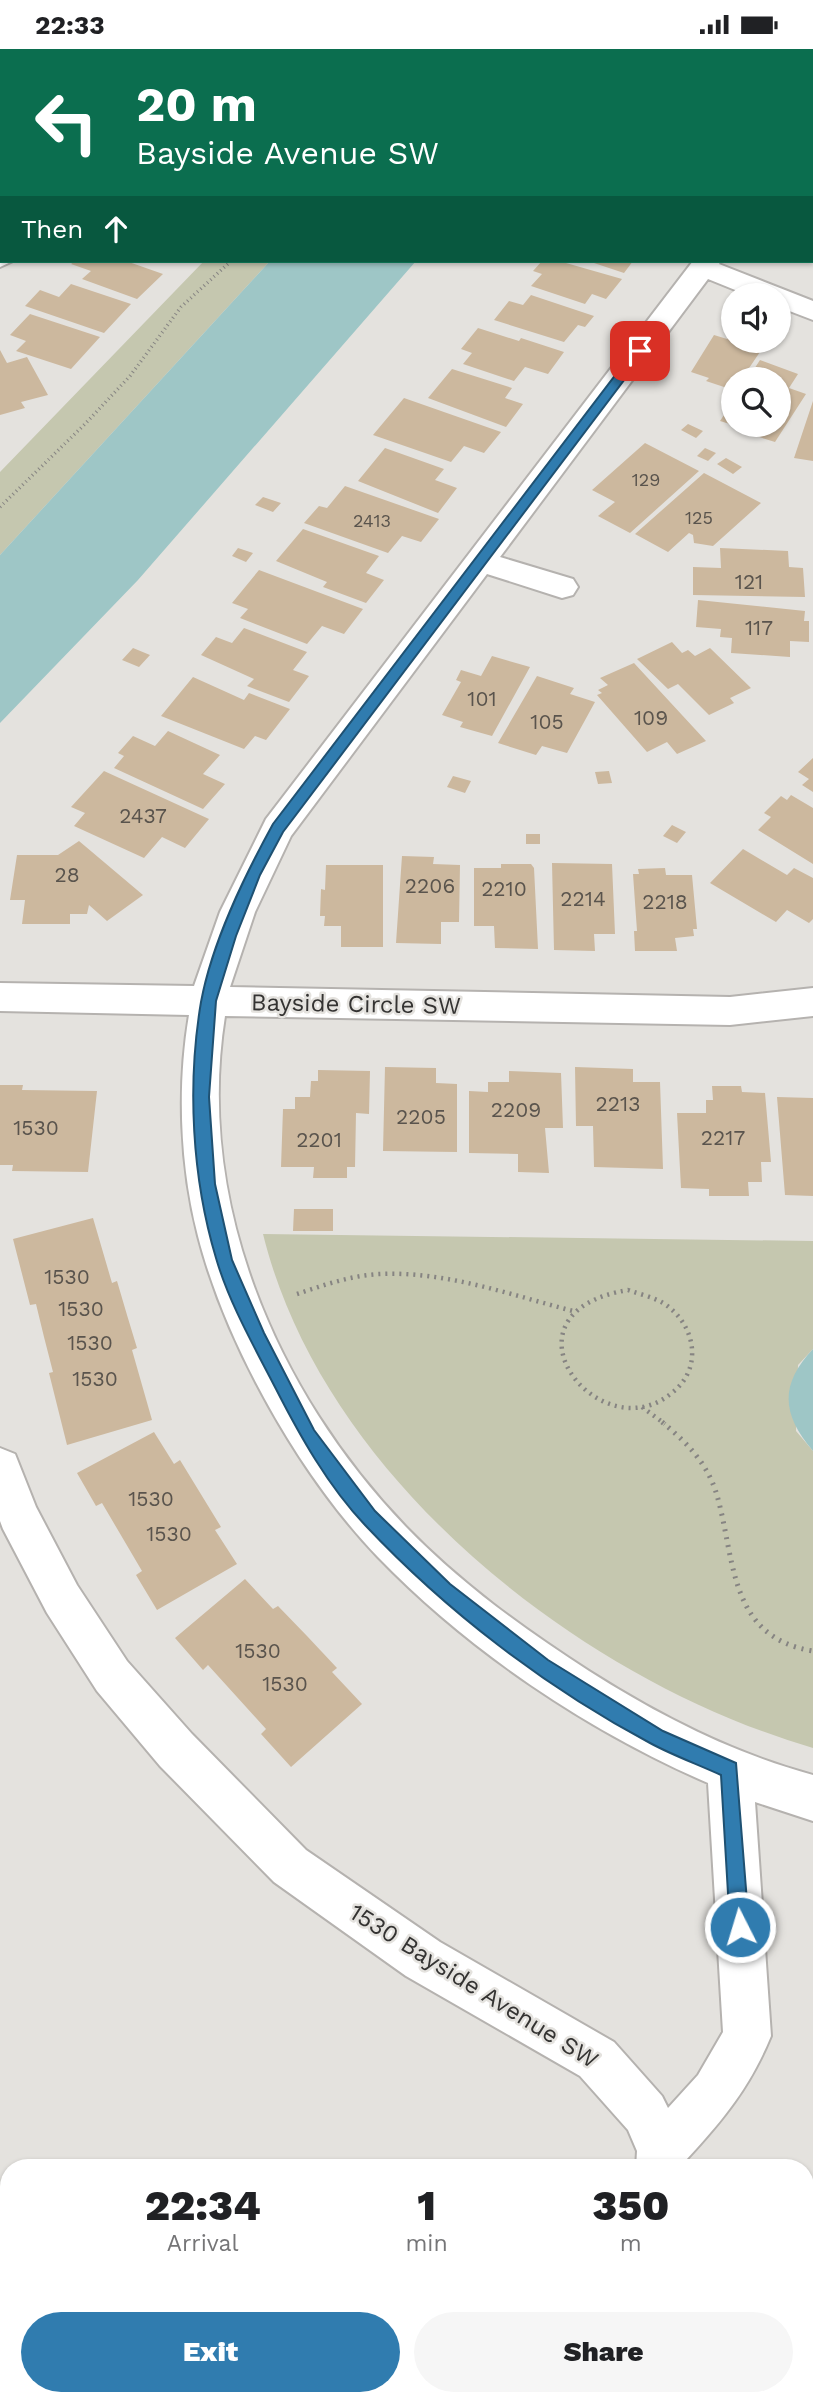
<!DOCTYPE html>
<html lang="en">
<head>
<meta charset="utf-8">
<style>
	:root { --surface:#fff; --page:#f6f6f6; --text:#202124; --muted:#757577; --accent:#307caf }
	body { margin:0; font-family:"Work Sans",sans-serif; background:var(--page); color:var(--text); height:100vh; display:flex; flex-direction:column; font-size:26px; white-space:nowrap }
	* { box-sizing:border-box; margin:0 }
	p { font-size:23px; color:var(--muted) }
	.icon { flex:none; width:38px; height:38px; fill:none; stroke:currentColor; stroke-width:2; stroke-linecap:round; stroke-linejoin:round }
	.map { position:relative; flex:1; overflow:hidden }
	.drawer { position:absolute; left:0px; top:2110px; width:814px; height:247px; display:flex; flex-direction:column; background:var(--surface); border-radius:28px 28px 0 0; box-shadow:0 2px 5px #0004 }
	.drawer>* { flex:none }
	.guide { position:absolute; left:0px; top:0px; width:814px; height:214px; box-shadow:0 2px 5px #0004; background:#0b6e4f; color:#fff; overflow:hidden }
	.buttons { position:absolute; left:721px; top:234px; display:grid; gap:14px }
	.buttons a { display:grid; place-items:center; width:70px; height:70px; border-radius:50%; background:var(--surface); box-shadow:0 2px 5px #0004; font-size:35px }
	.pin { position:absolute; display:grid; place-items:center; width:60px; height:60px; color:#fff; margin:-30px; border-radius:14px; box-shadow:0 4px 10px #0006 }
	.me { position:absolute; width:77px; margin:-38px; rotate:355deg; stroke-linejoin:round; filter:drop-shadow(0 0 5px #0008) }
	.turn { display:flex; align-items:center; gap:24px; height:147px; padding:0 21px; font-size:32px }
	.turn .icon { width:91px; height:91px; stroke-width:2.5 }
	.turn b { display:block; font-size:49px; line-height:60px }
	.then { display:flex; align-items:center; height:66px; padding:0 21px; background:#0003; gap:14px; font-size:26px }
	.eta { display:flex; justify-content:space-evenly; align-items:center; height:119px; text-align:center }
	.eta b { font-size:42px; font-weight:800; line-height:49px }
	.action { display:flex; gap:14px; margin-top:auto; padding:14px 21px }
	.action a { flex:1; height:80px; border-radius:42px; background:var(--accent); color:#fff; font-size:28px; font-weight:800; line-height:80px; text-align:center }
	.action a+a { background:var(--page); color:var(--text) }
	.status { display:flex; justify-content:space-between; align-items:center; height:49px; padding:0 35px; background:var(--surface); direction:ltr }
	.status svg { height:19px; fill:currentColor }
	.map>svg:first-child { display:block }
	.green { fill:#c5c7af }
	.water { fill:#9ec6c6 }
	.building { fill:#ccb89e }
	.lines { fill:none; stroke-linecap:round; stroke-linejoin:round }
	.minor-casing { stroke:#b5b2af; stroke-width:4 }
	.path-far2 { stroke:#868482; stroke-width:3.5; stroke-dasharray:1 3.5; stroke-linecap:butt }
	.path-far1 { stroke:#868482; stroke-width:4.5; stroke-dasharray:2 5; stroke-linecap:butt }
	.path { stroke:#868482; stroke-width:5; stroke-dasharray:2 6; stroke-linecap:butt }
	.minor { fill:#fff; fill-rule:evenodd }
	.route { fill:#307caf; stroke:#1f5172; stroke-width:2 }
	.labels { text-anchor:middle; stroke-width:5; stroke-linejoin:round; paint-order:stroke }
	.far-number-label { font-size:18px; fill:#5a544d }
	.number-label { font-size:21px; fill:#5a544d }
	.street-label { font-size:24px; fill:#343332; stroke:#e4e2de }
</style>
</head>
<body>
<div class="status"><b>22:33</b><svg viewBox="0 0 49 12"><path d="M0 12V9h3v3zM5 12V6h3v6zM10 12V3h3v9zM15 12V0h3v12zM26 1h20v11H26zM47 4h2v5h-2z"/></svg></div>
<div class="map">
<svg width="813" height="2357" viewBox="0 0 813 2357">
	<rect width="100%" height="100%" fill="#e4e2de"/>
	<path class="green" d="M204,212H270L0,506V423Z
		M263,1185L813,1192V1300L798,1316L796,1382L813,1402V1699C580,1631 323,1429 263,1185Z"/>
	<path class="water" d="M270,212H416L138,531L0,674V506Z
		M813,1300V1402C782,1366 779,1336 813,1300Z"/>
	<path class="building" d="M75,212H126L163,225L137,250L82,230L91,222L71,215Z
		M542,212H559L622,230L606,250L592,245L585,255L531,237L542,225L533,222Z
		M588,212H633L624,224Z
		M71,235L131,255L104,284L25,257L40,241L59,248Z
		M531,246L594,267L585,278L578,276L564,293L494,271L509,252L523,256Z
		M30,265L100,288L71,320L16,302L26,292L10,286Z
		M478,279L519,292L521,289L564,303L548,325L525,318L514,332L463,315L472,304L461,300Z
		M733,282V292L766,294L741,331H733V341L706,332L709,329L691,323L714,286L727,290Z
		M0,301L7,314L27,308L48,346L21,353L25,359L0,366Z
		M760,311L798,325L789,339L806,345L775,393L740,382L742,379L736,377L779,376V331H747Z
		M452,320L512,339L505,349L523,355L506,378L428,349Z
		M404,349L501,383L484,404L464,397L451,413L373,386Z
		M733,352V376L720,372Z
		M813,352V412L794,409Z
		M688,375L703,382L696,389L681,381Z
		M645,394L699,422L630,484L598,467L615,453L592,441Z
		M385,399L444,420L435,431L457,439L438,464L358,432Z
		M705,399L716,404L708,412L697,407Z
		M726,409L742,418L733,425L717,415Z
		M704,424L761,454L713,497L694,494L693,486L689,484L668,503L635,485Z
		M345,437L439,470L421,493L402,487L388,504L304,474L319,457L327,459Z
		M263,448L281,454L273,463L255,456Z
		M303,480L379,507L366,524L384,531L366,554L323,538L327,533L276,512Z
		M238,499L253,504L246,513L232,507Z
		M720,499L788,502L789,518L803,519L805,548L693,546V518L721,519Z
		M259,521L363,560L344,585L322,577L307,595L240,569L248,560L232,554Z
		M698,551L805,562L804,572H809V593L790,592V608L731,604L732,589L720,588L721,580L696,578Z
		M244,579L307,603L293,621L309,627L289,653L247,637L254,630L201,606L216,588L232,594Z
		M672,593L682,604L688,601L695,607L710,599L751,639L730,649L734,654L709,666L678,635L668,640L637,610Z
		M133,599L150,606L139,618L122,611Z
		M492,607L530,618L492,687L460,678L463,673L442,666L461,633L456,631L461,621L481,627Z
		M634,614L706,692L677,705L667,693L647,703L597,646L602,644L598,641L608,636L600,629Z
		M537,627L574,639L570,645L595,653L567,704L542,697L536,706L498,694Z
		M193,628L244,651L249,644L290,660L266,691L255,687L244,700L161,667Z
		M168,682L220,706L203,725L225,735L203,760L114,719L124,707L118,704L133,687L155,697Z
		M813,709V743L802,736L809,730L798,723Z
		M104,722L209,770L185,799L162,788L144,809L74,777L85,764L71,758Z
		M609,722L612,734L598,735L595,723Z
		M453,727L471,732L465,744L447,738Z
		M791,746L813,759V815L758,781L771,768L764,764L781,747L787,751Z
		M672,776L686,783L677,794L663,787Z
		M526,785H540V795H526Z
		M79,792L143,846L107,872L89,856L87,865H70V875H22L25,851H10L17,806H58Z
		M743,800L787,826L794,819L813,829V870L809,874L787,861L776,873L710,834Z
		M402,807L434,808L433,815L460,816L459,873H441V895L396,894Z
		M552,814L612,815L615,885H594L595,902L554,901Z
		M501,815H531L534,819L538,900L495,899L494,877H474V819H501Z
		M326,816H383V898H341V877H324L325,867H320L321,840L325,841Z
		M665,819L666,826H692L697,880H693L694,887L675,889L677,902H635L634,882H637L633,825H639L638,820Z
		M385,1018L436,1019V1034L457,1035V1103L383,1102Z
		M575,1018L633,1020V1033H660L663,1120L594,1118L593,1077H576Z
		M318,1021L370,1022L369,1065L356,1064L355,1118H347V1129H313L314,1118H281L283,1060H295V1048H310L311,1032H318Z
		M509,1022L561,1024L563,1079H545L549,1124L518,1123V1105L469,1104V1042L488,1043V1033H509Z
		M0,1036H23L22,1041L97,1042L88,1123L12,1122L13,1116H0Z
		M712,1037H741L742,1043L765,1044L771,1113H761L762,1133H748L749,1147H709V1140L681,1139L677,1064H706V1051H713Z
		M777,1048L813,1049V1147L785,1146Z
		M294,1160H333V1182H293Z
		M93,1169L112,1234L117,1232L127,1266L137,1299L132,1301L152,1371L67,1396L49,1324L53,1323L44,1288L36,1255L30,1256L13,1190Z
		M154,1383L174,1415L180,1411L221,1478L215,1481L237,1515L157,1561L136,1526L142,1522L102,1454L96,1457L77,1424Z
		M245,1530L273,1560L278,1557L307,1587L337,1619L332,1623L362,1655L291,1718L261,1685L266,1680L208,1616L203,1621L175,1589Z"/>
	<g class="lines">
		<g class="minor-casing">
			<path id="minor" d="M203,0H229L202,2Z
				M0,48L2,49V65L0,64Z
				M813,59V75L812,76V60Z
				M0,200L2,212H13L0,218Z
				M693,212H721L719,215L813,252V271L779,258V247H750L708,230L500,508L573,530L578,538L573,546L562,549L487,525L291,787L255,863L230,938L730,948L813,939V967L730,976L225,967C195,1154 277,1344 406,1478C460,1534 524,1580 589,1622C660,1667 732,1704 813,1726V1772L755,1753L771,1987C750,2038 723,2071 686,2111V2119H636L637,2102L628,2081L580,2027L406,1927L274,1833L160,1717L97,1642L47,1564L3,1480L0,1472V1399L15,1405L36,1458L77,1536L127,1612L192,1685L306,1801L440,1893L614,1993L662,2047L668,2059L698,2026L723,1983L708,1734C588,1682 470,1603 378,1508C300,1427 226,1296 198,1187C180,1118 177,1037 189,966L0,962V934L194,937L220,863L266,770Z
				M0,2236H9V2286H0Z"/>
		</g>
		<path class="path-far2" d="M439,2L441,0
			M0,458L85,375L130,327L181,258L231,212"/>
		<path class="path-far1" d="M628,1241C639,1245 653,1248 663,1254C695,1274 704,1318 673,1343C600,1406 489,1264 628,1241Z
			M297,1245C324,1236 352,1226 381,1225C446,1222 511,1246 573,1262
			M642,1358L665,1375"/>
		<path class="path" d="M662,1373C685,1392 705,1412 715,1440C736,1504 725,1588 813,1602"/>
		<use href="#minor" class="minor"/>
	</g>
	<path class="route" d="M636,299L646,302L283,783L260,826L236,887L216,952L209,1048L215,1135L232,1211L264,1284L314,1381L375,1462L450,1535L548,1611L663,1682L736,1714L749,1878L747,1885L740,1888L733,1885L730,1878L721,1726C697,1715 672,1706 650,1694C545,1638 446,1562 365,1476C328,1437 300,1387 276,1340C255,1299 229,1254 216,1209C192,1129 187,1036 201,953C212,893 244,828 273,775Z"/>
	<g class="labels">
		<g class="far-number-label">
			<text x="646" y="437">129</text>
			<text x="699" y="475">125</text>
			<text x="372" y="478">2413</text>
		</g>
		<g class="number-label">
			<text x="749" y="540">121</text>
			<text x="759" y="586">117</text>
			<text x="482" y="657">101</text>
			<text x="651" y="676">109</text>
			<text x="547" y="680">105</text>
			<text x="143" y="774">2437</text>
			<text x="67" y="833">28</text>
			<text x="430" y="844">2206</text>
			<text x="504" y="847">2210</text>
			<text x="583" y="857">2214</text>
			<text x="665" y="860">2218</text>
			<text x="618" y="1062">2213</text>
			<text x="516" y="1068">2209</text>
			<text x="421" y="1075">2205</text>
			<text x="36" y="1086">1530</text>
			<text x="723" y="1096">2217</text>
			<text x="319" y="1098">2201</text>
			<text x="67" y="1235">1530</text>
			<text x="81" y="1267">1530</text>
			<text x="90" y="1301">1530</text>
			<text x="95" y="1337">1530</text>
			<text x="151" y="1457">1530</text>
			<text x="169" y="1492">1530</text>
			<text x="258" y="1609">1530</text>
			<text x="285" y="1642">1530</text>
		</g>
		<g class="street-label">
			<text transform="translate(356 955) rotate(1)" y="8">Bayside Circle SW</text>
			<text transform="translate(474 1937) rotate(32)" y="8">1530 Bayside Avenue SW</text>
		</g>
	</g>
</svg>
<div class="buttons">
<a><svg class="icon" aria-label="sound" viewBox="0 0 24 24"><path d="M4 9h4l5-4v14l-5-4H4zM17 9q2 3 0 6"/></svg></a>
<a><svg class="icon" aria-label="search" viewBox="0 0 24 24"><circle cx="10" cy="10" r="6"/><path d="M15 15l6 6"/></svg></a>
</div>
<div class="pin" style="left:640px;top:302px;background:#d93025"><svg class="icon" aria-label="arrive" viewBox="0 0 24 24"><path d="M6 21V4h12l-3 4 3 4H6"/></svg></div>
<svg class="me" style="left:740px;top:1878px" viewBox="-20 -20 40 40"><circle r="17" fill="#307caf" stroke="#fff" stroke-width="3"/><path d="M0-11L8 9 0 5-8 9z" fill="#fff"/></svg>
<div class="guide">
<div class="turn"><svg class="icon" aria-label="left" viewBox="0 0 24 24"><path d="M17 20v-9H6M10 6l-5 5 5 5"/></svg><div><b>20 m</b>Bayside Avenue SW</div></div>
<div class="then">Then<svg class="icon" aria-label="ahead" viewBox="0 0 24 24"><path d="M12 20V5M6 11l6-6 6 6"/></svg></div>
</div>
<section class="drawer">
<div class="eta">
<div><b>22:34</b><p>Arrival</p></div>
<div><b>1</b><p>min</p></div>
<div><b>350</b><p>m</p></div>
</div>
<div class="action"><a>Exit</a><a>Share</a></div>
</section>
</div>
</body>
</html>
